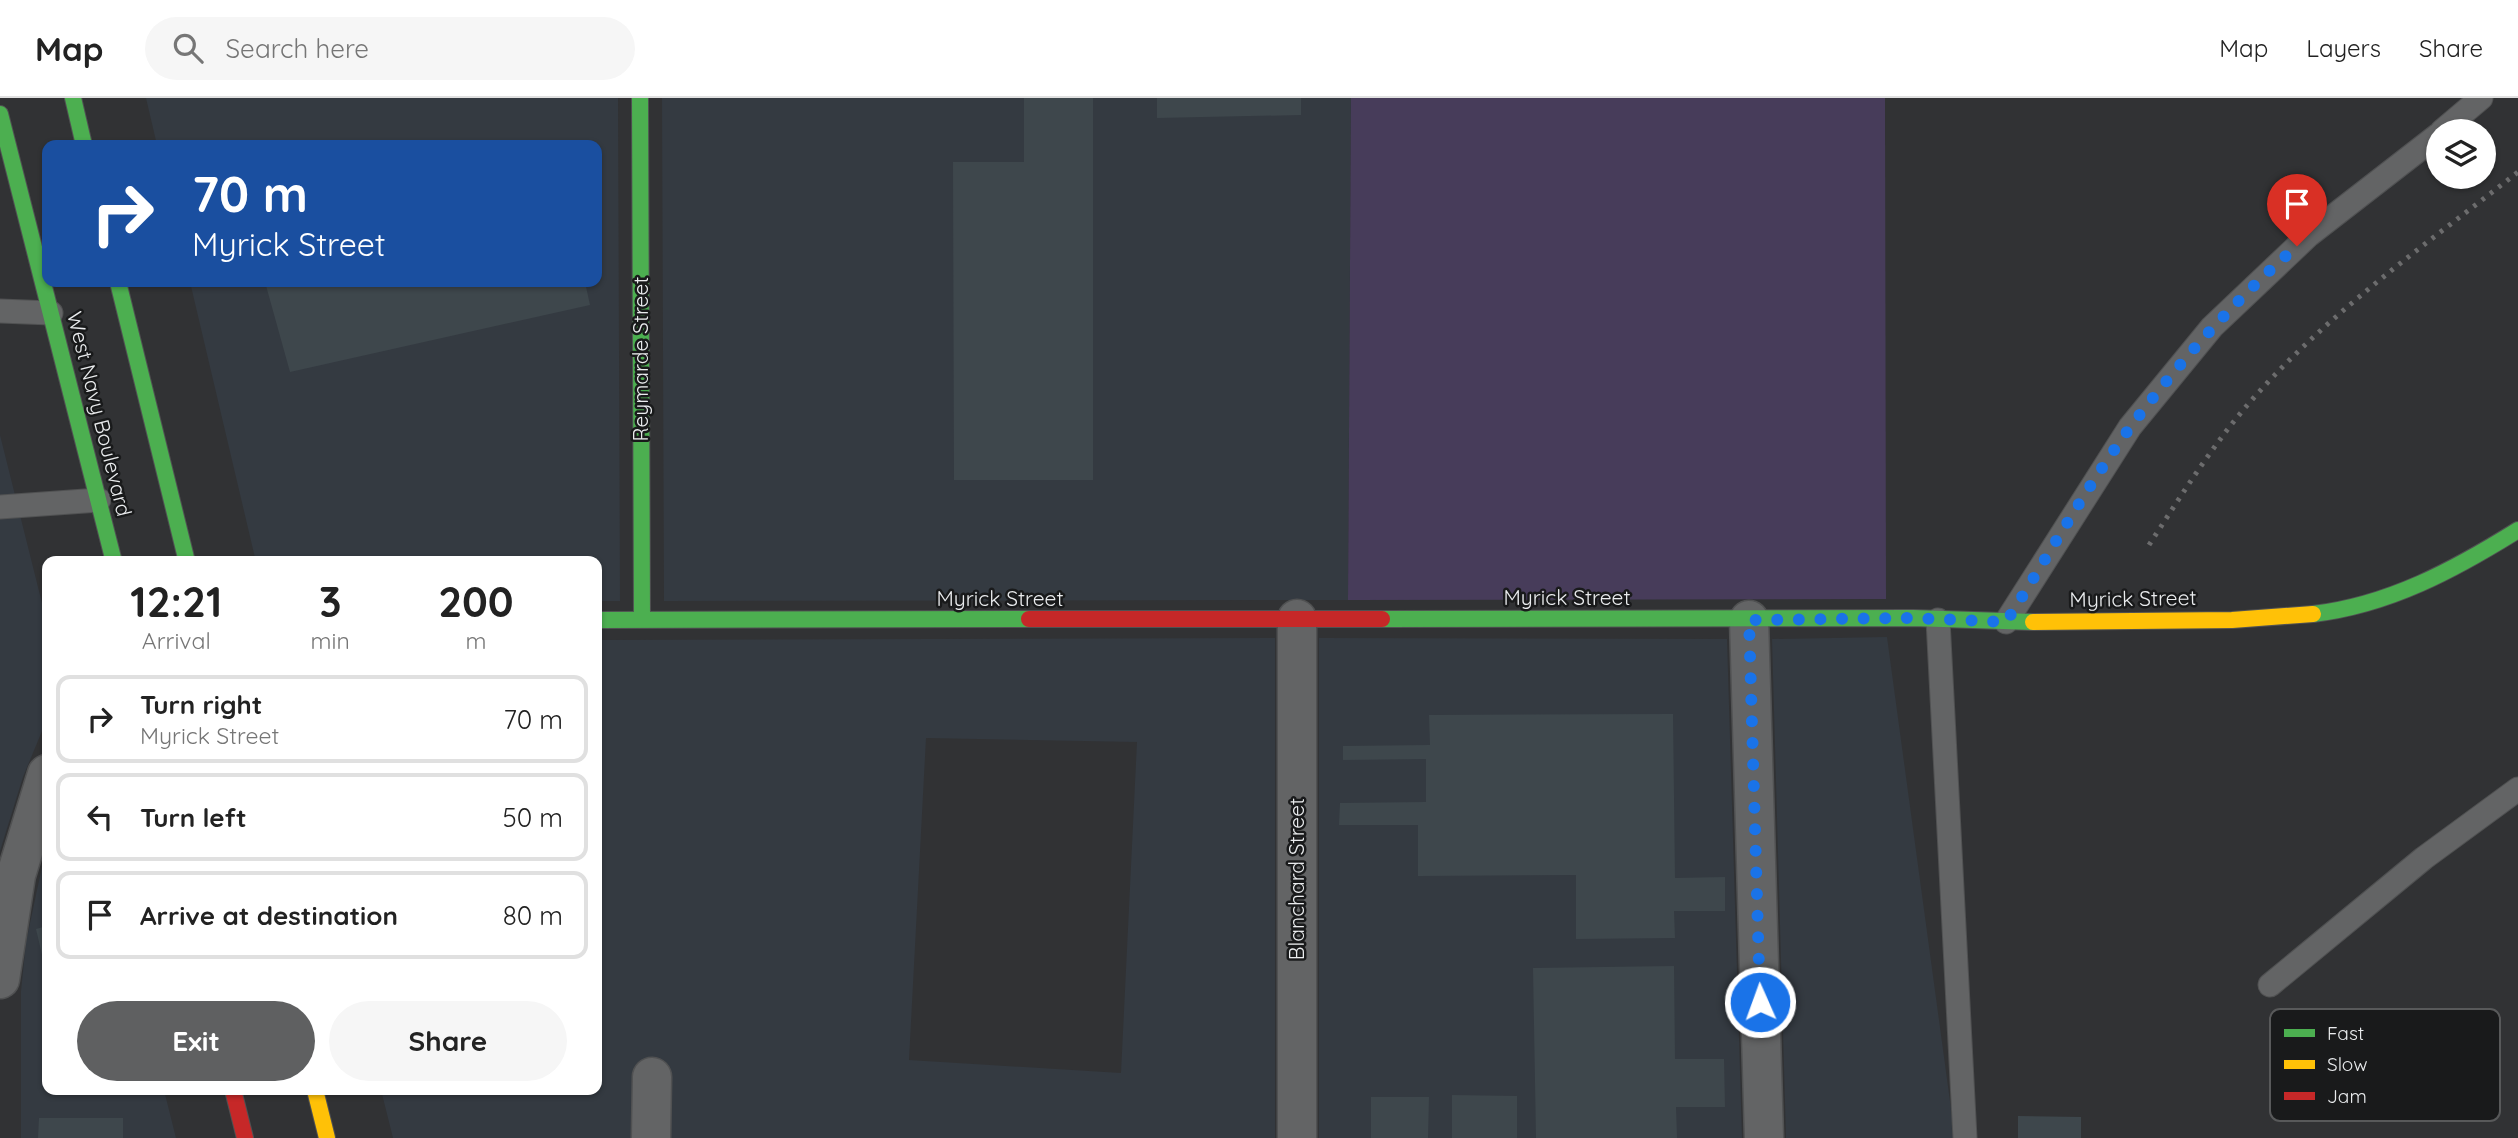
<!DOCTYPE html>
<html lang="en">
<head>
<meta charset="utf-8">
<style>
	:root { --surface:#fff; --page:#f6f6f6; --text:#222; --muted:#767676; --line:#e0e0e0; --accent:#5f6061 }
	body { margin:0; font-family:Quicksand,sans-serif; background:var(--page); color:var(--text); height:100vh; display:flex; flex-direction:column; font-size:26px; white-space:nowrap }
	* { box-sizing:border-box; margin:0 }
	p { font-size:23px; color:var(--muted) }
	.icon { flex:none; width:38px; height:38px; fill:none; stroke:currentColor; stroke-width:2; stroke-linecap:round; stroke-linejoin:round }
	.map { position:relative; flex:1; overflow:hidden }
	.details { position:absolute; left:42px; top:458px; width:560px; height:539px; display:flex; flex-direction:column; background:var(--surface); border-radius:14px; box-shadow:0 2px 5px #0004 }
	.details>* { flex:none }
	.hud { position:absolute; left:42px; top:42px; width:560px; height:147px; border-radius:14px; box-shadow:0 2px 5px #0004; background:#1a4fa0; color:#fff; overflow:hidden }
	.tools { position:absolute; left:2426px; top:21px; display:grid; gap:14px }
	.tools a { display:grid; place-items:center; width:70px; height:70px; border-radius:50%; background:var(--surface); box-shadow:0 2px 5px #0004; font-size:35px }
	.pin { position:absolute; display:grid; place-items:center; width:60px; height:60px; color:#fff; margin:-72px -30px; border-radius:50% 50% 50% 0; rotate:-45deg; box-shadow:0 0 7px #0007 }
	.pin .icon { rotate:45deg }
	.me { position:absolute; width:77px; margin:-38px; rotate:358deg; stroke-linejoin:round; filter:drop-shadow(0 0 5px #0008) }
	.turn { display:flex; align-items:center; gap:24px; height:147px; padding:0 35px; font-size:32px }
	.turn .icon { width:91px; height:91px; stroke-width:2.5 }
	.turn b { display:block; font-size:49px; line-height:60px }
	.eta { display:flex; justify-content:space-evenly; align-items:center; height:119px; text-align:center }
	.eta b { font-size:42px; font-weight:700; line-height:49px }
	.primary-button { display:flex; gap:14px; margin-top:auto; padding:14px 35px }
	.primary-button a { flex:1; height:80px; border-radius:42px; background:var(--accent); color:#fff; font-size:28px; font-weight:700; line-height:80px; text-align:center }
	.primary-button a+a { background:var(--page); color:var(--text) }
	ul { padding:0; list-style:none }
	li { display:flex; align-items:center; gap:21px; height:88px; margin:0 14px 10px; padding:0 21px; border:4px solid var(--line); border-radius:14px }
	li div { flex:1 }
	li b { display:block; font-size:26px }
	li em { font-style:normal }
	header { display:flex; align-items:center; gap:42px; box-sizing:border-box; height:98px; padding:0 35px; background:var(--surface); border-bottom:2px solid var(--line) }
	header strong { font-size:33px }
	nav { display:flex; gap:38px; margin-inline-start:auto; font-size:24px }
	.search { width:490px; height:63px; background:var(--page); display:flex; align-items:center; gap:18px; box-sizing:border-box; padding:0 24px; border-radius:38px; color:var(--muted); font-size:26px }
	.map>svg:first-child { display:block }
	.built { fill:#343a41; fill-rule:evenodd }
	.green { fill:#473c5a }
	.building { fill:#3e474c }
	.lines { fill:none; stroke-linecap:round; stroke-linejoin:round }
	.lane-casing { stroke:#505152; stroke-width:25 }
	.street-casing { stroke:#505152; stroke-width:41 }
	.fast-casing { stroke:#505152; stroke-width:18 }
	.slow-casing { stroke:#505152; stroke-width:18 }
	.jam-casing { stroke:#505152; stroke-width:18 }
	.lane { stroke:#636465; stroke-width:23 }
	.street { stroke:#636465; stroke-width:38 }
	.fast { stroke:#4caf50; stroke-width:16 }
	.slow { stroke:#ffc107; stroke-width:16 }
	.jam { stroke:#c62828; stroke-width:16 }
	.rail { stroke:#6c6c6d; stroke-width:5; stroke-dasharray:3.5 7; stroke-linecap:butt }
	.route { stroke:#1a73e8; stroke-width:12; stroke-dasharray:0 21.6 }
	.labels { text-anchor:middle; stroke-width:5; stroke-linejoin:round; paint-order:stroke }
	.street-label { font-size:21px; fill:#eaecee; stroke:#191a1b }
	.key { fill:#191a1b; stroke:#58595a; stroke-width:2 }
	.key-label { font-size:19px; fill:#eaecee }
</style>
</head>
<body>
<header>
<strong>Map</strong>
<div class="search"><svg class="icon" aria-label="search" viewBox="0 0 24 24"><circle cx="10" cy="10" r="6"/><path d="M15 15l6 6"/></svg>Search here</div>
<nav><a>Map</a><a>Layers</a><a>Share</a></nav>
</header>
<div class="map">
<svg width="2518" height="1040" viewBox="0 0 2518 1040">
	<rect width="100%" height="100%" fill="#313234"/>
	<path class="built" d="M146,0H618L620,503H597V464H256L190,184H597V47H157Z
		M662,0H1351L1348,502L664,503Z
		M0,337L47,525V621L23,679L0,753Z
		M1887,539L1955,1040H1786L1772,541Z
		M1275,540V1040H393L381,992H597V542ZM926,640L1137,644L1121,975L909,962Z
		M1319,540L1727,541L1742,1040H1319Z
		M47,745V992H164L176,1040H21V893L26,844Z"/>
	<path class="green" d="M1351,0H1885L1886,501L1348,502Z"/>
	<path class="building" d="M1024,0H1093V382H954L953,64H1024Z
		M1157,0H1301V17L1157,20Z
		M265,184H585L590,207L290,274Z
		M1673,616L1675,780L1725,779V813H1674L1675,840L1576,841V777L1418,778V727H1339L1340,705L1426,704V661L1343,662V648L1430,647L1429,617Z
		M47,828V874H46L36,831Z
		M1674,868L1675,961H1724L1725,1009H1676L1677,1040H1536L1533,870Z
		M1452,997L1517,998V1040H1452Z
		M1371,999H1429L1428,1040H1371Z
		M2018,1018L2081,1019V1040H2018Z
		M39,1020H123V1040H38Z"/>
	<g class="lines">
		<g class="lane-casing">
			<path id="lane" d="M2442,33L2481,0
				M0,213L51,215
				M0,409L99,402
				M1938,522L1965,1040
				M2006,524L2130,329L2212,229L2309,137L2438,37
				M2270,887L2424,760L2518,691"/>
		</g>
		<g class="street-casing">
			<path id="street" d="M1749,522L1764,1040
				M0,881L16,777L47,676
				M651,1040L652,979
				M1297,1040V521"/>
		</g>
		<g class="fast-casing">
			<path id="fast" d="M73,0L84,47
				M640,0L642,522
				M0,16L114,464
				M118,184L187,464
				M2313,516C2389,507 2454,472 2518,432
				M1382,521L1913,520L2033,524
				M597,522L1029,521"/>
		</g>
		<g class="slow-casing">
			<path id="slow" d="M2033,524L2232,522L2313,516
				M315,992L327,1040"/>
		</g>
		<g class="jam-casing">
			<path id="jam" d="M1029,521H1382
				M233,992L245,1040"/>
		</g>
		<use href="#lane" class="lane"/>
		<use href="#street" class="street"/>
		<use href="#fast" class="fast"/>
		<use href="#slow" class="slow"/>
		<use href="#jam" class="jam"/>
		<path class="rail" d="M2149,447C2179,401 2208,354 2244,311C2322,219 2424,148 2518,74"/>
	</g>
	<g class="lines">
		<path class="route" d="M1760,904L1749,522L1913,520L2006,524C2048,459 2086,389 2132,327C2181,262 2236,201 2297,148"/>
	</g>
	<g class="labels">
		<g class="street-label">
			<text transform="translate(641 261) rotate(-90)" y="7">Reymarde Street</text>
			<text transform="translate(99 316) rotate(76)" y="7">West Navy Boulevard</text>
			<text x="1567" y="507">Myrick Street</text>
			<text x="1000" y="508">Myrick Street</text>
			<text transform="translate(2133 501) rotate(-1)" y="7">Myrick Street</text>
			<text transform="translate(1297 781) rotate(-90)" y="7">Blanchard Street</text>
		</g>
	</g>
	<rect x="2270" y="911" width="230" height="112" rx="10" class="key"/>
	<rect x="2284" y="931" width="31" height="8" fill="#4caf50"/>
	<rect x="2284" y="962" width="31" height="9" fill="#ffc107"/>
	<rect x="2284" y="994" width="31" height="8" fill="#c62828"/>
	<g class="key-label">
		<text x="2327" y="942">Fast</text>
		<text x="2327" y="973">Slow</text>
		<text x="2327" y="1005">Jam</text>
	</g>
</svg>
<div class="tools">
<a><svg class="icon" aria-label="layers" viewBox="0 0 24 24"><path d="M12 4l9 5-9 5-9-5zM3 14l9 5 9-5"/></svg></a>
</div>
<div class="pin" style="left:2297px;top:148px;background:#d93025"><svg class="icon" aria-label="arrive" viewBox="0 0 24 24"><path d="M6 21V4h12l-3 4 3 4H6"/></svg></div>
<svg class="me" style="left:1760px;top:904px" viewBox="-20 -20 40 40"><circle r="17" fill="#1a73e8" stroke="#fff" stroke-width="3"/><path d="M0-11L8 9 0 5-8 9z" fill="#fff"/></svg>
<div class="hud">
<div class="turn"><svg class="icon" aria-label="right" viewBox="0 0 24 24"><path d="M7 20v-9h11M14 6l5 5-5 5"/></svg><div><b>70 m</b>Myrick Street</div></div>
</div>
<section class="details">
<div class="eta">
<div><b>12:21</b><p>Arrival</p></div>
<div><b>3</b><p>min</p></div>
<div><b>200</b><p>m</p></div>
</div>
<ul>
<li><svg class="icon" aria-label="right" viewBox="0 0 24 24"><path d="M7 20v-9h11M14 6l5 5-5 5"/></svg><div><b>Turn right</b><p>Myrick Street</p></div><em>70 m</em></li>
<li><svg class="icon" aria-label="left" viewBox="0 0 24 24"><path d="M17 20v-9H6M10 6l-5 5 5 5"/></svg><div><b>Turn left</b></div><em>50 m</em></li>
<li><svg class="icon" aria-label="arrive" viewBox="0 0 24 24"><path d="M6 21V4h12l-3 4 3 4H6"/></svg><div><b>Arrive at destination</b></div><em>80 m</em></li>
</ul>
<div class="primary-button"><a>Exit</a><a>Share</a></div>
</section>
</div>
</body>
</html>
